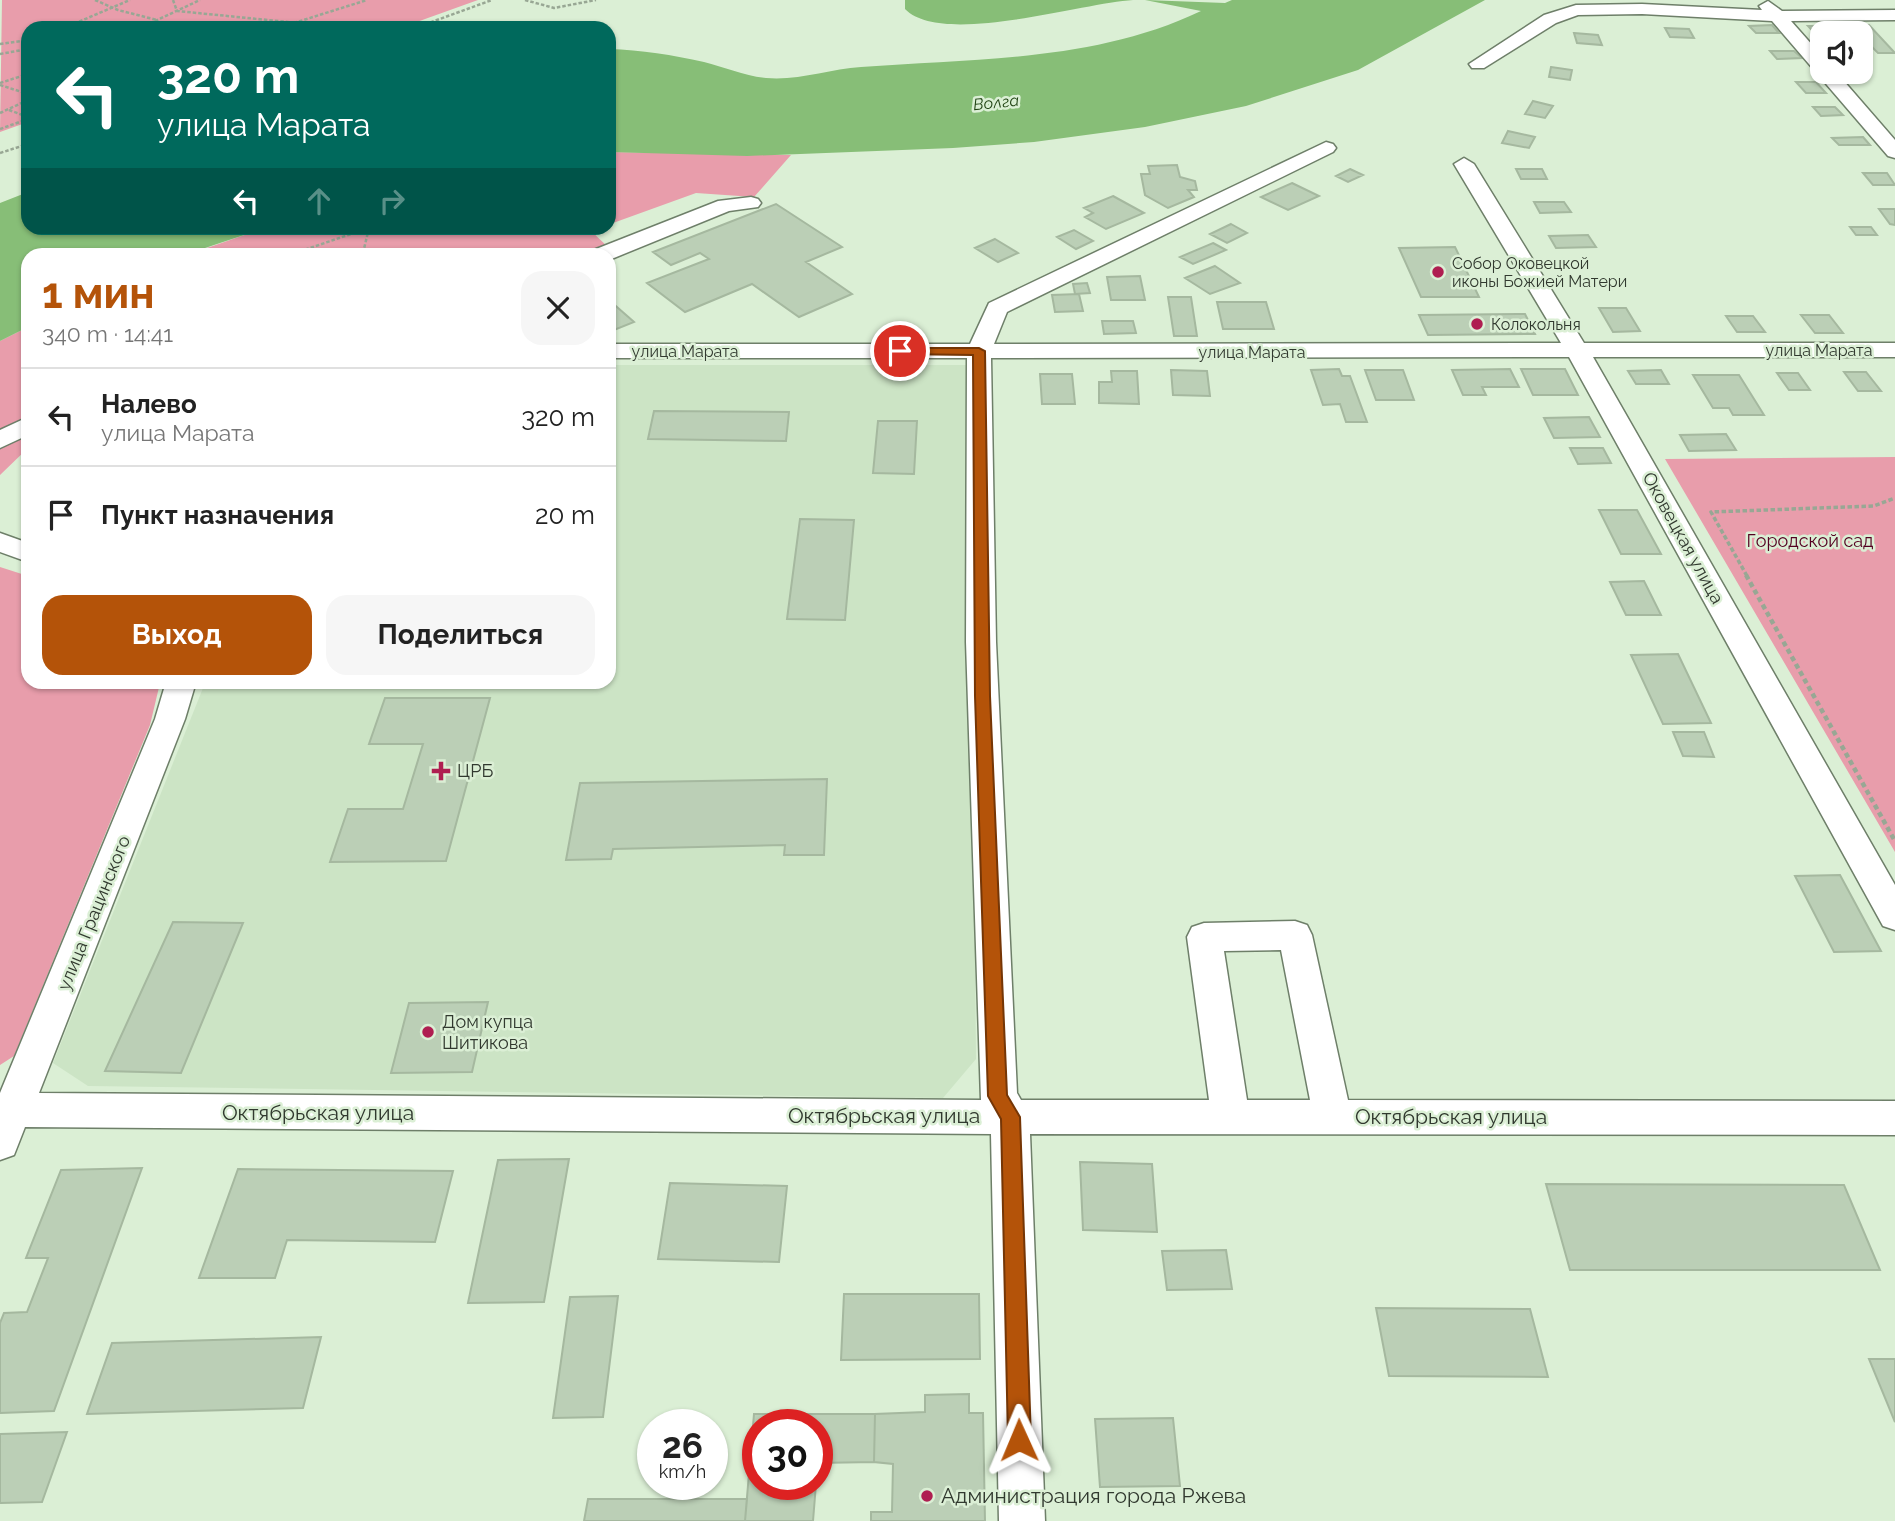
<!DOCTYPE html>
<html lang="ru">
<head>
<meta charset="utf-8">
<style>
	:root { --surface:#fff; --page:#f6f6f6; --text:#222; --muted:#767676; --line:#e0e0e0; --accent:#b45309 }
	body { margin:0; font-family:Raleway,sans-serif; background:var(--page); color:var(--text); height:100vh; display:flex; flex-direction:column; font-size:26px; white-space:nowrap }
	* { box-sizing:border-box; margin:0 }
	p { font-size:23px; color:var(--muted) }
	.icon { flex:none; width:38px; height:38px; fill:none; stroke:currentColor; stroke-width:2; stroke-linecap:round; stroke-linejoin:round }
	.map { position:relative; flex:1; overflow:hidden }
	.details { position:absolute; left:21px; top:248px; width:595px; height:441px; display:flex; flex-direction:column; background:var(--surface); border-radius:21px; box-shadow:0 2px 5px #0004 }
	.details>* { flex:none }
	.guide { position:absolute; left:21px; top:21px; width:595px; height:214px; border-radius:21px; box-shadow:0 2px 5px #0004; background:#00695c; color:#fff; overflow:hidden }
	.controls { position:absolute; left:1810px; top:21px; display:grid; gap:14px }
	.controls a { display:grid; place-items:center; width:63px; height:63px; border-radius:14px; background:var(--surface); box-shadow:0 2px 5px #0004; font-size:35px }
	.speed { position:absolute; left:637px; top:1409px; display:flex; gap:14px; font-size:35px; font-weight:700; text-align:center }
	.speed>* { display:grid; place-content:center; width:91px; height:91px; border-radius:50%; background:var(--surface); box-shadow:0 2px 5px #0004; line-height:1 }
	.speed small { font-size:18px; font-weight:400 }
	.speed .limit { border:10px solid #d22; background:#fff; color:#111 }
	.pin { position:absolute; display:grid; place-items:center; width:60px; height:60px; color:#fff; margin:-30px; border:4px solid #fff; border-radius:50%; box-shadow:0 2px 7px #0007 }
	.me { position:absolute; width:77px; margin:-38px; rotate:359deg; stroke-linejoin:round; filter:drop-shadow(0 0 5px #0008) }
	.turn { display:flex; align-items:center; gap:24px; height:147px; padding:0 21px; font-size:32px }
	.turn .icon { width:91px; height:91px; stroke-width:2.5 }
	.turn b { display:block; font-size:49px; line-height:60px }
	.lanes { display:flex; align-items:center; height:66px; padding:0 21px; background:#0003; justify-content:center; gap:35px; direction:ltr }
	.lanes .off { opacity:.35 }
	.round { display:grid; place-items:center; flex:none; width:74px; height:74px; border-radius:21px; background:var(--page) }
	.head { display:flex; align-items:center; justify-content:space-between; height:119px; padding:0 21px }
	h1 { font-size:42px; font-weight:700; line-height:52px; color:var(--accent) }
	.button { display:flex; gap:14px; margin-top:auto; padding:14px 21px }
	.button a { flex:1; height:80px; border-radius:21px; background:var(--accent); color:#fff; font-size:28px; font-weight:700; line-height:80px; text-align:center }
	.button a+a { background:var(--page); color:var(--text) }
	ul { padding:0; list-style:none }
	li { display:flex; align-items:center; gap:21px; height:98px; padding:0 21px; border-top:2px solid var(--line) }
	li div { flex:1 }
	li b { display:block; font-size:26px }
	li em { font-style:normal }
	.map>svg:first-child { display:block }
	.built { fill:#cce4c5 }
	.green { fill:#e89dab }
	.water { fill:#87be77 }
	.building { fill:#bbcfb6; stroke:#a5b89f; stroke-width:2 }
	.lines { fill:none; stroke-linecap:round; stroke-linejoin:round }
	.minor-casing { stroke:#6e7f69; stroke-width:3 }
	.path-far2 { stroke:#98a794; stroke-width:2.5; stroke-dasharray:3.5 2; stroke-linecap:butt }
	.path-far1 { stroke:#98a794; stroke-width:3.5; stroke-dasharray:4.5 2.5; stroke-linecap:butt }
	.path { stroke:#98a794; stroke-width:4.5; stroke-dasharray:5 3.5; stroke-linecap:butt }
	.minor { fill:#fff; fill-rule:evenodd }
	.route { fill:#b45309; stroke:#753606; stroke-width:2 }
	.poi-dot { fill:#af1e51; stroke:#dbefd5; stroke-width:2.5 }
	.labels { text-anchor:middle; stroke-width:5; stroke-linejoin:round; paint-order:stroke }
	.far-water-label { font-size:16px; font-style:italic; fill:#1f4212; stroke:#dbefd5 }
	.far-poi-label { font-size:16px; fill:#31392f; stroke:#dbefd5; text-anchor:start }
	.far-street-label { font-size:16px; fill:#31392f; stroke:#dbefd5 }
	.street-label { font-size:18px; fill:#31392f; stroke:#dbefd5 }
	.park-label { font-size:18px; fill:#540021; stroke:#dbefd5 }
	.poi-label { font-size:18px; fill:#31392f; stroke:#dbefd5; text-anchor:start }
	.near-street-label { font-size:21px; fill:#31392f; stroke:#dbefd5 }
	.near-poi-label { font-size:21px; fill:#31392f; stroke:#dbefd5; text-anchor:start }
</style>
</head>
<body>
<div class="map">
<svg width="1895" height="1521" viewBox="0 0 1895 1521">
	<rect width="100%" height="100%" fill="#dbefd5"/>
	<path class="built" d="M609,365H970L976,1059L943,1098L88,1086L53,1063L205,683L609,682Z"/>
	<path class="green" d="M478,0L400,28H28V122L0,132L2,0Z
		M609,152L791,155L754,197L696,193L613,223L609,221Z
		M265,228H588L610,249L593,256H184Z
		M28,327V417L0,429V341Z
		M28,431V448L0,475V446Z
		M1895,457V852L1665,459Z
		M0,567L28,576V682L160,683L150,725L14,1056L0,1065Z"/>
	<path class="water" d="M905,0H1133C1081,3 942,47 905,9Z
		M1145,0L1225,3L1232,0H1485L1358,70L1246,106L1145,127L1034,142L953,148L747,156L609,152V49C641,50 673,55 704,62C724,67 745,76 766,78C798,81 829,69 861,67C976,58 1094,62 1201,11Z
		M28,192V228H265L184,255L28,256V327L0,341V203Z"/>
	<path class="building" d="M1772,25L1779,33H1756L1749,26Z
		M1850,25H1869L1895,53H1878Z
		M1808,26H1827L1834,33H1822V41Z
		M1665,28L1689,29L1694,38L1670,37Z
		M1574,33L1598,35L1602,45L1577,43Z
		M1770,51H1794L1802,58L1777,59Z
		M1551,67L1572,70L1570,80L1549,77Z
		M1796,82H1816L1826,93H1806Z
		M1533,101L1553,106L1545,118L1525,114Z
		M1813,107H1835L1843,115L1821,116Z
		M1508,131L1535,137L1529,148L1502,143Z
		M1863,137L1870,145H1839L1832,138Z
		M1177,165L1180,177L1195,181L1197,190H1188L1194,197L1168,208L1145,195L1141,174H1150L1148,166Z
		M1350,169L1363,175L1348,182L1336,176Z
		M1516,169H1542L1547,179H1521Z
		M1863,173H1887L1895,185H1873Z
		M1292,183L1319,196L1288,210L1261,197Z
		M1113,196L1144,213L1106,229L1085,217L1093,213L1084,208Z
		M1534,202H1564L1571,212L1540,213Z
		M776,204L842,247L806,262L852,294L799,317L752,284L685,312L647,283L709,259L700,253L671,265L653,252Z
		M1879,209H1895V225L1890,224Z
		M1231,224L1247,233L1227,243L1210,234Z
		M1850,227H1871L1877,235H1856Z
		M1074,230L1093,241L1076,249L1057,237Z
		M1588,235L1596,247L1556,248L1549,236Z
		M995,239L1018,253L998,262L975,248Z
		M1213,243L1226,250L1193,264L1180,257Z
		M1455,247L1479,297H1421L1399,248Z
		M1215,266L1240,283L1210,294L1185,278Z
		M1140,276L1145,300H1111L1107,277Z
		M1087,283L1090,293L1075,294L1073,284Z
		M1079,294L1083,311L1055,312L1052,295Z
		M1168,297H1191L1197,336H1174Z
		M609,300L634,322L609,332Z
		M1217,302H1266L1274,329H1223Z
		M1599,308H1626L1640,331L1613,332Z
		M1518,314H1525L1535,334L1428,335L1419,315Z
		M1801,315H1829L1843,333H1815Z
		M1726,316H1753L1765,332H1737Z
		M1102,321H1133L1136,333L1104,334Z
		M1339,369L1342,376H1350L1367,422H1346L1340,404L1323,405L1311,370Z
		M1510,369L1519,387H1482L1486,395H1463L1452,370Z
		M1521,369H1565L1578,395H1533Z
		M1171,370L1207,371L1210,396L1173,395Z
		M1365,370H1403L1414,400H1376Z
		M1661,370L1669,384H1636L1628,371Z
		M1111,371H1137L1139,404L1099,403V382H1112Z
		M1844,372H1866L1881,391H1858Z
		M1777,373H1798L1810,390H1789Z
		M1040,374H1072L1075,404H1042Z
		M1693,375H1739L1764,415H1733L1729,408H1713Z
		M654,411L789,412L786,441L648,439Z
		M1589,417L1600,437L1554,438L1544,418Z
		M878,421H917L914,474L873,473Z
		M1726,434L1736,450L1689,451L1680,435Z
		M1570,448H1603L1611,463L1578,464Z
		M1599,510H1637L1661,554H1621Z
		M800,519L854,520L845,620L787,619Z
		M1644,581L1661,615H1626L1610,582Z
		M1678,654L1711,723L1663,724L1631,655Z
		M385,698H490L446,861L330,862L348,809H403L423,744H369Z
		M1673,732H1704L1714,757L1683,756Z
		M827,779L824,855H784L785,845L613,849L611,859L566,860L580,783Z
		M1840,875L1881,951L1834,952L1795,876Z
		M173,922L243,923L181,1073L105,1071Z
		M488,1002L472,1072L391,1073L409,1003Z
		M569,1159L544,1302L468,1303L498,1160Z
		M1080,1162L1152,1164L1157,1232L1083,1230Z
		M142,1168L54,1411L0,1413V1323L4,1313L27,1312L48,1258H26L61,1170Z
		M238,1169L453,1171L435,1242L287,1240L275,1278H199Z
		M670,1183L787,1186L779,1262L658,1259Z
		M1546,1184L1844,1185L1880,1270H1570Z
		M1226,1250L1232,1289L1167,1290L1162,1251Z
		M844,1294H979L980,1359L841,1360Z
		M618,1296L603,1417L553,1418L570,1297Z
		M1376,1308L1530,1309L1548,1377L1389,1376Z
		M321,1337L303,1408L87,1414L112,1343Z
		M1869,1359H1895V1422Z
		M969,1394V1413H983L985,1521H871V1512H892L893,1464L874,1462L875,1414L925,1412V1395Z
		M754,1414H875L874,1462L817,1463V1424H758V1484H816L813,1521H745Z
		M1173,1418L1180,1486L1100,1487L1095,1419Z
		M67,1432L42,1502L0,1503V1434Z
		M588,1499H747L745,1521H584Z"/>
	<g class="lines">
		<g class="minor-casing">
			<path id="minor" d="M1768,1L1782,11L1895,10V20L1791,21L1822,56V72H1836L1895,140V158L1888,156L1772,21L1642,14L1578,15L1556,23L1484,68H1472L1469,64L1544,15L1576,5L1642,4L1762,10L1759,6Z
				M1326,142L1333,144L1336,148L1333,152L1007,312L994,344L1561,343L1454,164L1464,158L1474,164L1584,343H1895V357H1593L1895,885V930L1883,926L1569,357L991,358L996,642L1017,1093L1021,1100H1209L1187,937L1192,927L1204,923L1295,921L1307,925L1312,935L1348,1100L1895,1101V1135L1030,1134L1045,1521H999L991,1134L25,1127L14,1155L0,1160V1093L155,719L166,682H196L185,719L39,1093L981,1100L966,642L967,358H609V344H970L989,303ZM1281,950L1310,1100H1247L1224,951Z
				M751,197L758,199L761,203L758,207L729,211L609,260V256H588L591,251L718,201Z
				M28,417V435L0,448V430Z
				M0,533L28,543V562L0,552Z"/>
		</g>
		<path class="path-far2" d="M95,0L118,10L157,20
			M173,0L177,11L298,23
			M525,0L554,8L596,0
			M64,28L130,0
			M140,28L200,0
			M278,28L367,0
			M415,28L492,0
			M0,44L28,40
			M0,54L28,49
			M0,83L28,74
			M0,85L28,94
			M9,110L28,117
			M0,113L28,100
			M0,129L28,119
			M0,153L28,144
			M295,253L369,228
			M363,253L369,228"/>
		<path class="path-far1" d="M287,256L300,251
			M362,256L363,251
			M1747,576L1711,512L1874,506L1895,498"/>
		<path class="path" d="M1746,575L1895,841"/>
		<use href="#minor" class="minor"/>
	</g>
	<path class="route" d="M900,348H979L985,351L990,696L1007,1095L1020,1117L1031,1440L1027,1448L1019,1451L1011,1448L1008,1440L1001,1119L988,1096L975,696L973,355L896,354L894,351Z"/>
	<g class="poi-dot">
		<circle cx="1438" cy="272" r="7"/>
		<circle cx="1477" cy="324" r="7"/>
		<path d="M437.5 760.5h7v7h7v7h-7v7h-7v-7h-7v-7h7z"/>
		<circle cx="428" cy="1032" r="7"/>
		<circle cx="927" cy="1496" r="7"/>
	</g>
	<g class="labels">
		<g class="far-water-label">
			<text transform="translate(996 102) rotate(-6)" y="6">Волга</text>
		</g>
		<g class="far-poi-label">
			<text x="1452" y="269">Собор Оковецкой<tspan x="1452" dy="18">иконы Божией Матери</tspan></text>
			<text x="1491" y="330">Колокольня</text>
		</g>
		<g class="far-street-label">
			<text x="1819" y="356">улица Марата</text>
			<text x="685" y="357">улица Марата</text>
			<text x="1252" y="358">улица Марата</text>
		</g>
		<g class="street-label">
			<text transform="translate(1683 538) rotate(61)" y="6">Оковецкая улица</text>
			<text transform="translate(94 913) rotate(-68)" y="6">улица Грацинского</text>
		</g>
		<g class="park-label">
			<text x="1810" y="547">Городской сад</text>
		</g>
		<g class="poi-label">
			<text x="457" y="777">ЦРБ</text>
			<text x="442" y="1028">Дом купца<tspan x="442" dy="21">Шитикова</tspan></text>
		</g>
		<g class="near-street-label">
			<text x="318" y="1120">Октябрьская улица</text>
			<text x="884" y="1123">Октябрьская улица</text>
			<text x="1451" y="1124">Октябрьская улица</text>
		</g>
		<g class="near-poi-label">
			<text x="941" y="1503">Администрация города Ржева</text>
		</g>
	</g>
</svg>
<div class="controls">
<a><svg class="icon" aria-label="sound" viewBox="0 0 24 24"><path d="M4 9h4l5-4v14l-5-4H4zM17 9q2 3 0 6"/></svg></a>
</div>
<div class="speed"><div>26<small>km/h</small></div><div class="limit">30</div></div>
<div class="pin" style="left:900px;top:351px;background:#d93025"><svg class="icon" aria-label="arrive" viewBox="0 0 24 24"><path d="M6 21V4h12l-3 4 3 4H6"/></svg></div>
<svg class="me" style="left:1019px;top:1440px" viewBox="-20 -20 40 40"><path d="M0-17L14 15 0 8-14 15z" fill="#b45309" stroke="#fff" stroke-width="4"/></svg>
<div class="guide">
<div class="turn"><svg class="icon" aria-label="left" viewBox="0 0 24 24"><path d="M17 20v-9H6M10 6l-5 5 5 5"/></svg><div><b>320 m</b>улица Марата</div></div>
<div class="lanes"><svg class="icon" aria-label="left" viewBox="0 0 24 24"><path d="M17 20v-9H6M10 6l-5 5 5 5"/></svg><svg class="icon off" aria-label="ahead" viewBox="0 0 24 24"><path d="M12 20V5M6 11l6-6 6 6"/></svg><svg class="icon off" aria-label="right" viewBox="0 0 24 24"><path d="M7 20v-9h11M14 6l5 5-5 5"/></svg></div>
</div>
<section class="details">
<div class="head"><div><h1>1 мин</h1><p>340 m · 14:41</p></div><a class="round"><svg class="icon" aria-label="close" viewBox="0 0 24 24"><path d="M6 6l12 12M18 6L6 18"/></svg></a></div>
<ul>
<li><svg class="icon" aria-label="left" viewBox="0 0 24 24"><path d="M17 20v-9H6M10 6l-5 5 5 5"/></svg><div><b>Налево</b><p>улица Марата</p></div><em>320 m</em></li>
<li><svg class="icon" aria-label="arrive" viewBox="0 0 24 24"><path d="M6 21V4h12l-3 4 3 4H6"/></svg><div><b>Пункт назначения</b></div><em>20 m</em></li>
</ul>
<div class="button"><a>Выход</a><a>Поделиться</a></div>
</section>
</div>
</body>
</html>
